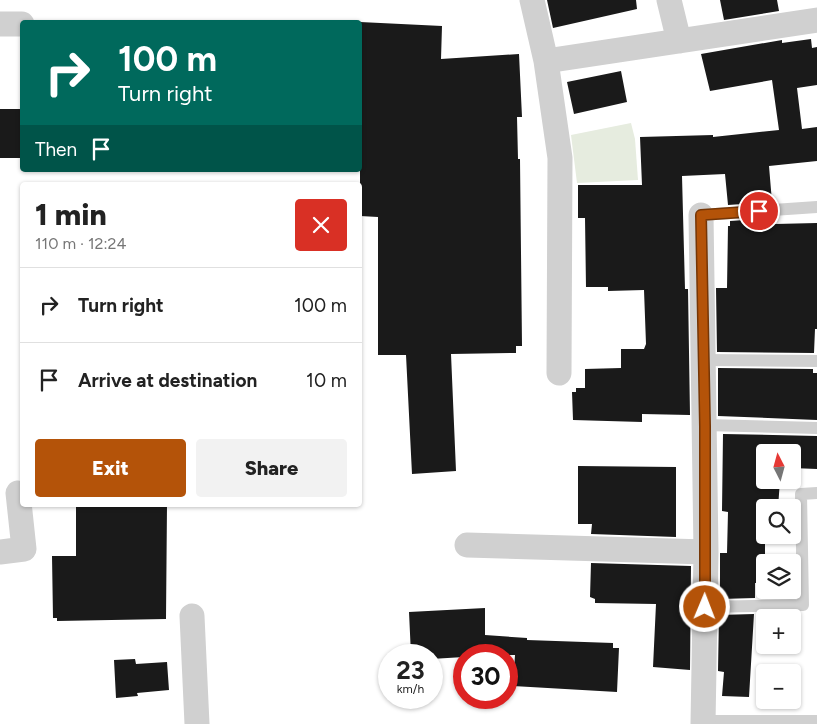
<!DOCTYPE html>
<html lang="en">
<head>
<meta charset="utf-8">
<style>
	:root { --surface:#fff; --page:#f2f2f2; --text:#222; --muted:#767676; --line:#e0e0e0; --accent:#b45309 }
	body { margin:0; font-family:Figtree,sans-serif; background:var(--page); color:var(--text); height:100vh; display:flex; flex-direction:column; font-size:19px; white-space:nowrap }
	* { box-sizing:border-box; margin:0 }
	p { font-size:16px; color:var(--muted) }
	.icon { flex:none; width:28px; height:28px; fill:none; stroke:currentColor; stroke-width:2; stroke-linecap:round; stroke-linejoin:round }
	.map { position:relative; flex:1; overflow:hidden }
	.panel { position:absolute; left:20px; top:182px; width:342px; height:325px; display:flex; flex-direction:column; background:var(--surface); border-radius:5px; box-shadow:0 1px 4px #0004 }
	.panel>* { flex:none }
	.banner { position:absolute; left:20px; top:20px; width:342px; height:152px; border-radius:5px; box-shadow:0 1px 4px #0004; background:#00695c; color:#fff; overflow:hidden }
	.needle { width:32px; rotate:354deg }
	.fabs { position:absolute; left:756px; top:444px; display:grid; gap:10px }
	.fabs a { display:grid; place-items:center; width:45px; height:45px; border-radius:5px; background:var(--surface); box-shadow:0 1px 4px #0004; font-size:25px }
	.speed { position:absolute; left:378px; top:644px; display:flex; gap:10px; font-size:25px; font-weight:700; text-align:center }
	.speed>* { display:grid; place-content:center; width:65px; height:65px; border-radius:50%; background:var(--surface); box-shadow:0 1px 4px #0004; line-height:1 }
	.speed small { font-size:12px; font-weight:400 }
	.speed .limit { border:8px solid #d22; background:#fff; color:#111 }
	.pin { position:absolute; display:grid; place-items:center; width:42px; height:42px; color:#fff; margin:-21px; border:2px solid #fff; border-radius:50%; box-shadow:0 1px 5px #0007 }
	.me { position:absolute; width:55px; margin:-28px; rotate:1deg; stroke-linejoin:round; filter:drop-shadow(0 0 4px #0008) }
	.turn { display:flex; align-items:center; gap:18px; height:105px; padding:0 15px; font-size:22px }
	.turn .icon { width:65px; height:65px; stroke-width:2.5 }
	.turn b { display:block; font-size:35px; line-height:42px }
	.then { display:flex; align-items:center; height:48px; padding:0 15px; background:#0003; gap:10px; font-size:19px }
	.round { display:grid; place-items:center; flex:none; width:52px; height:52px; border-radius:5px; background:var(--page) }
	.headline { display:flex; align-items:center; justify-content:space-between; height:85px; padding:0 15px }
	h1 { font-size:30px; font-weight:800; line-height:38px }
	.primary-button { display:flex; gap:10px; margin-top:auto; padding:10px 15px }
	.primary-button a { flex:1; height:58px; border-radius:5px; background:var(--accent); color:#fff; font-size:20px; font-weight:800; line-height:58px; text-align:center }
	.primary-button a+a { background:var(--page); color:var(--text) }
	ul { padding:0; list-style:none }
	li { display:flex; align-items:center; gap:15px; height:75px; padding:0 15px; border-top:1px solid var(--line) }
	li div { flex:1 }
	li b { display:block; font-size:19px }
	li em { font-style:normal }
	.map>svg:first-child { display:block }
	.green { fill:#e6ecdf }
	.building { fill:#1a1a1a }
	.lines { fill:none; stroke-linecap:round; stroke-linejoin:round }
	.service { stroke:#d0d0d0; stroke-width:12 }
	.minor { stroke:#d0d0d0; stroke-width:25 }
	.route-casing { stroke:#753606; stroke-width:12 }
	.route { stroke:#b45309; stroke-width:9 }
</style>
</head>
<body>
<div class="map">
<svg width="817" height="724" viewBox="0 0 817 724">
	<rect width="100%" height="100%" fill="#fff"/>
	<path class="green" d="M631,123L635,139L638,180L577,183L571,135Z"/>
	<path class="building" d="M547,0H636L637,9L553,28Z
		M720,0H777L779,11L724,20Z
		M360,22L442,26L441,59L519,54L522,117H517L518,159H520L522,346H516V353L451,354L456,471L412,474L406,355H378V217L360,216Z
		M811,39L812,48L817,47V85L797,88L802,129L817,127V161L769,166L772,202L728,205L725,174L682,176L685,289H688L690,415L642,414V422L573,420L572,392H576V388H585V369L621,368V349H644L646,344L644,290L608,291V287H586L585,218H578V185H642L640,137L713,135V137L779,130L772,80L710,91L701,54L782,40V43Z
		M621,71L627,102L574,114L567,82Z
		M0,109H22V158H0Z
		M774,218L775,224L817,223V329H815L814,353L717,352L716,288H727L728,226H730V221Z
		M718,368L813,369V373H817V420L718,416Z
		M723,434L817,436V469L792,468V452H765V480H780L778,508H765V583H755V598L720,599V553H727L728,512L722,511Z
		M578,466L676,467V537L591,534L592,524H578Z
		M76,505H167L166,619L57,621V618H53L52,556H76Z
		M591,563L691,566L690,670L653,667L656,604L595,603V599L590,597Z
		M485,608V635L527,638V640L613,643V648H619L617,692L513,686L515,655H464V657L431,659V655H411L409,612Z
		M754,614L749,697L722,696L724,672L718,671L719,615Z
		M135,659L136,664L167,662L169,690L137,693L138,696L116,698L114,660Z"/>
	<g class="lines">
		<path class="service" d="M701,215L817,207
			M704,360L817,361
			M705,425L817,428
			M705,607L803,605L801,494L817,493
			M703,721H817"/>
		<path class="minor" d="M532,0L546,61L560,158L559,373
			M669,0L679,41
			M0,24H22
			M546,61L817,20
			M701,215L706,552L703,724
			M467,545L706,552
			M0,552L24,549L18,493
			M192,616L197,724"/>
	</g>
	<g class="lines">
		<g class="route-casing">
			<path id="route" d="M705,607V426L701,215L759,211"/>
		</g>
		<use href="#route" class="route"/>
	</g>
</svg>
<div class="fabs">
<a><svg class="needle" viewBox="-14 -14 28 28"><path d="M0-13l5 13h-10z" fill="#e53935"/><path d="M0 13l5-13h-10z" fill="#767676"/></svg></a>
<a><svg class="icon" aria-label="search" viewBox="0 0 24 24"><circle cx="10" cy="10" r="6"/><path d="M15 15l6 6"/></svg></a>
<a><svg class="icon" aria-label="layers" viewBox="0 0 24 24"><path d="M12 4l9 5-9 5-9-5zM3 14l9 5 9-5"/></svg></a>
<a>+</a>
<a>−</a>
</div>
<div class="speed"><div>23<small>km/h</small></div><div class="limit">30</div></div>
<div class="pin" style="left:759px;top:211px;background:#d93025"><svg class="icon" aria-label="arrive" viewBox="0 0 24 24"><path d="M6 21V4h12l-3 4 3 4H6"/></svg></div>
<svg class="me" style="left:705px;top:607px" viewBox="-20 -20 40 40"><circle r="17" fill="#b45309" stroke="#fff" stroke-width="3"/><path d="M0-11L8 9 0 5-8 9z" fill="#fff"/></svg>
<div class="banner">
<div class="turn"><svg class="icon" aria-label="right" viewBox="0 0 24 24"><path d="M7 20v-9h11M14 6l5 5-5 5"/></svg><div><b>100 m</b>Turn right</div></div>
<div class="then">Then<svg class="icon" aria-label="arrive" viewBox="0 0 24 24"><path d="M6 21V4h12l-3 4 3 4H6"/></svg></div>
</div>
<section class="panel">
<div class="headline"><div><h1>1 min</h1><p>110 m · 12:24</p></div><a class="round" style="background:#d93025;color:#fff"><svg class="icon" aria-label="close" viewBox="0 0 24 24"><path d="M6 6l12 12M18 6L6 18"/></svg></a></div>
<ul>
<li><svg class="icon" aria-label="right" viewBox="0 0 24 24"><path d="M7 20v-9h11M14 6l5 5-5 5"/></svg><div><b>Turn right</b></div><em>100 m</em></li>
<li><svg class="icon" aria-label="arrive" viewBox="0 0 24 24"><path d="M6 21V4h12l-3 4 3 4H6"/></svg><div><b>Arrive at destination</b></div><em>10 m</em></li>
</ul>
<div class="primary-button"><a>Exit</a><a>Share</a></div>
</section>
</div>
</body>
</html>
